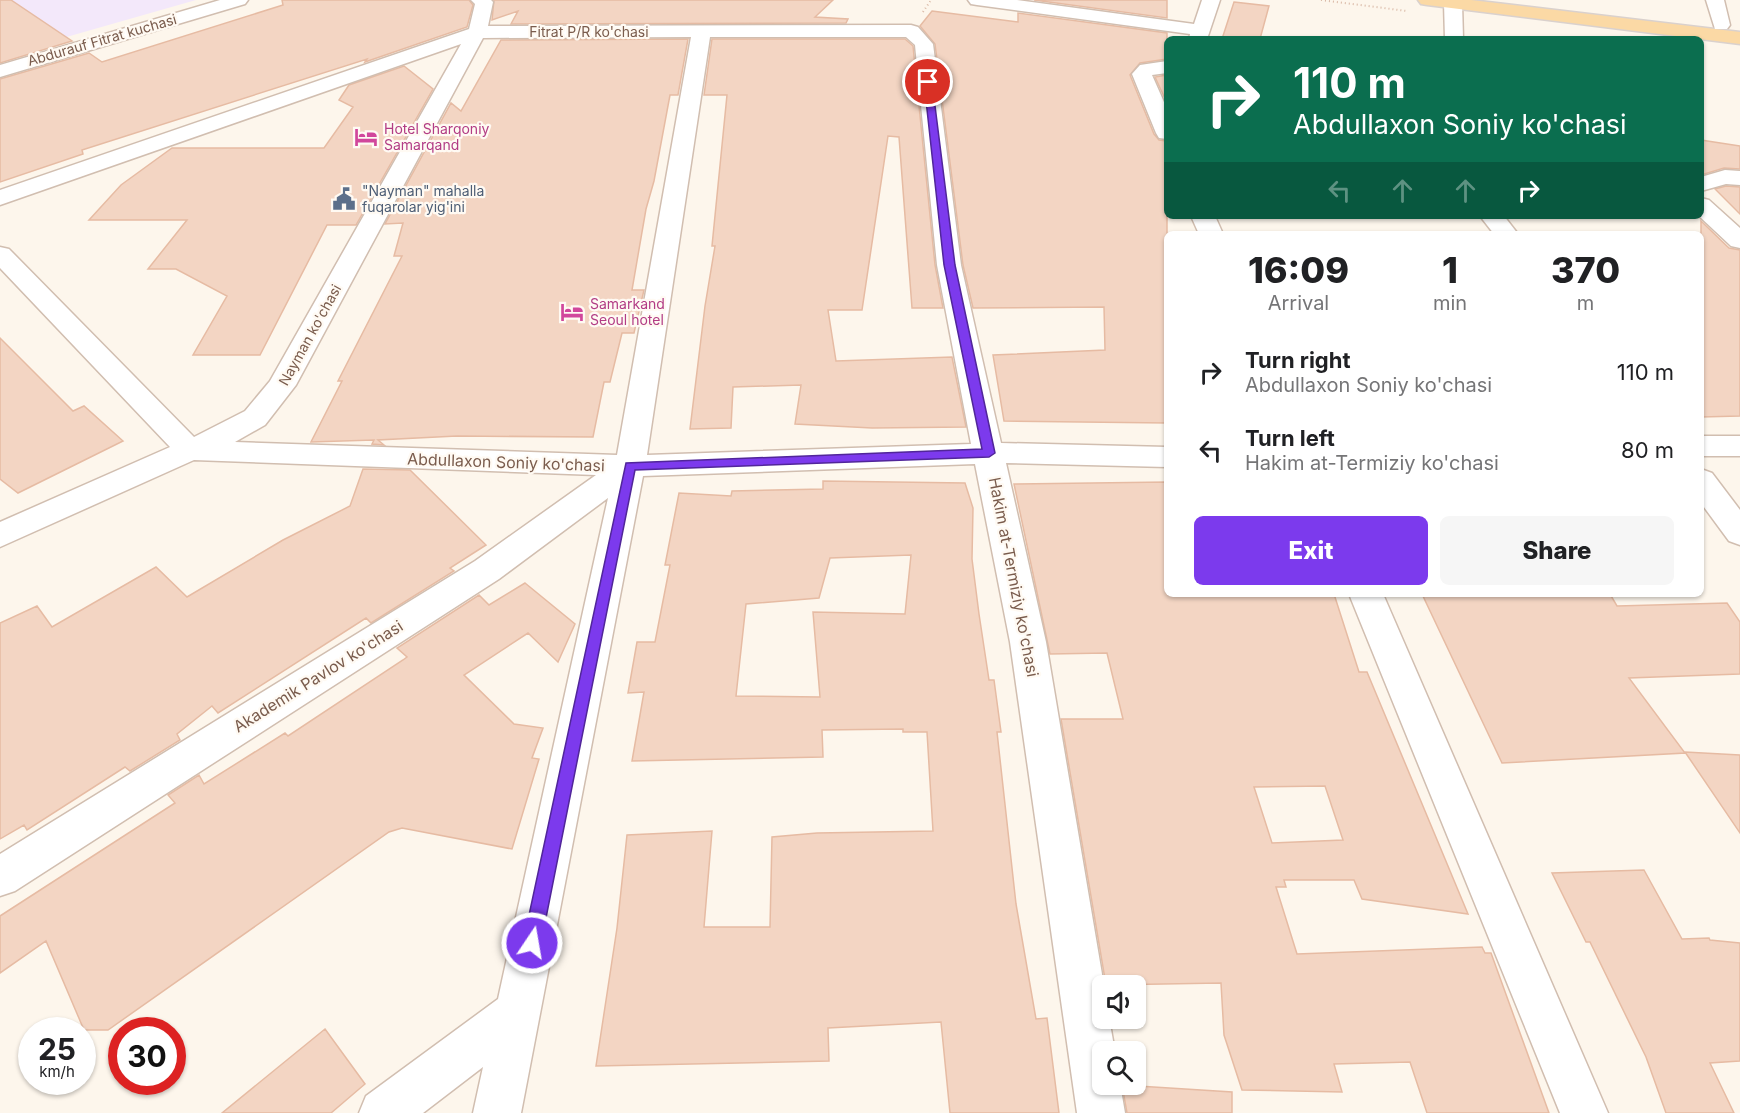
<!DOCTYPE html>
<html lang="en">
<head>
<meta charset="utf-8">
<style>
	:root { --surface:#fff; --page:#f6f6f6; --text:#202124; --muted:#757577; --accent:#7c3aed }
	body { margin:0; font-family:Inter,sans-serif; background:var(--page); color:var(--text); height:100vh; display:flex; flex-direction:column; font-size:22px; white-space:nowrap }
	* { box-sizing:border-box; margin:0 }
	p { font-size:20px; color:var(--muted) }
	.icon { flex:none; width:33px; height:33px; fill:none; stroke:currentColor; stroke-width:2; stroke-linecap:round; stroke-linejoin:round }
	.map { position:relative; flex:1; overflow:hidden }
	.sheet { position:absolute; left:1164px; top:231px; width:540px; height:366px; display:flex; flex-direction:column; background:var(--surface); border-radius:9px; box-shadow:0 2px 4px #0004 }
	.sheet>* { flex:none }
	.banner { position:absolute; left:1164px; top:36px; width:540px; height:183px; border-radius:9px; box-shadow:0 2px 4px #0004; background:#0b6e4f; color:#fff; overflow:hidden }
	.buttons { position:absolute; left:1092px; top:975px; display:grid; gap:12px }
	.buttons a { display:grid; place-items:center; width:54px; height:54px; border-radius:9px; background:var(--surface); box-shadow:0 2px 4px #0004; font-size:30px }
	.speed { position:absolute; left:18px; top:1017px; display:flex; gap:12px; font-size:30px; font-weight:700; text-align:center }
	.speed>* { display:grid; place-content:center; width:78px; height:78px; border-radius:50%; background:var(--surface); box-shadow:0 2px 4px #0004; line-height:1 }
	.speed small { font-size:15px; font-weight:400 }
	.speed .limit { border:9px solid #d22; background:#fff; color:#111 }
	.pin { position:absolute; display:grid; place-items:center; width:51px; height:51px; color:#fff; margin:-26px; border:3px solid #fff; border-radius:50%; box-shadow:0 2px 6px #0007 }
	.me { position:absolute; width:66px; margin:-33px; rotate:12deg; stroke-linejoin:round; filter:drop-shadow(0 0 4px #0008) }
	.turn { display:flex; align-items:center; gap:21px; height:126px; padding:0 30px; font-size:27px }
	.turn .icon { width:78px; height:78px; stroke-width:2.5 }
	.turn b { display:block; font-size:42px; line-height:51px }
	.lanes { display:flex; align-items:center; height:57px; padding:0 30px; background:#0003; justify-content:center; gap:30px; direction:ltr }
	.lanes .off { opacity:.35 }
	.eta { display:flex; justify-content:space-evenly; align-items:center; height:102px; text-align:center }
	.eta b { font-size:36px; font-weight:800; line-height:42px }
	.cta { display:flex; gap:12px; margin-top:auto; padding:12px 30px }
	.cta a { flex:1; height:69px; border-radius:9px; background:var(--accent); color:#fff; font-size:24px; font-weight:800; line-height:69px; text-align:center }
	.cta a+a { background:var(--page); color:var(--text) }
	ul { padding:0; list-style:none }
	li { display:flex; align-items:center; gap:18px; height:78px; padding:0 30px }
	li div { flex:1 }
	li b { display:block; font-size:22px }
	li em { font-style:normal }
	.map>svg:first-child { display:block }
	.education { fill:#f3e8fa }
	.building { fill:#f3d5c3; stroke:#e6bba3; stroke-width:1.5; fill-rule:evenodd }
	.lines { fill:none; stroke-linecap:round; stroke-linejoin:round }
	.minor-casing { stroke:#d1beb0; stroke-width:3 }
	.major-casing { stroke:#dad1cd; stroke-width:3 }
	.path { stroke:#d9b8a5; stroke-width:2; stroke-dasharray:1 3; stroke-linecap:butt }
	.minor { fill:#fff; fill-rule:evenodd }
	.major { fill:#fbd9a5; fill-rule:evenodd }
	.route { fill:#7c3aed; stroke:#51269a; stroke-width:1.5 }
	.labels { text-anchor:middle; stroke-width:4.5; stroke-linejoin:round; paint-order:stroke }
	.far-street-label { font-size:14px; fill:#7a5c4d; stroke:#fffaf3 }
	.far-hotel-label { font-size:14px; fill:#b23c85; stroke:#fffaf3; text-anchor:start }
	.far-service-label { font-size:14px; fill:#4e5e75; stroke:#fffaf3; text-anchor:start }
	.street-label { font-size:16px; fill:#7a5c4d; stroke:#fffaf3 }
</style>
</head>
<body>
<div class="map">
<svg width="1740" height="1113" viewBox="0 0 1740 1113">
	<rect width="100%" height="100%" fill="#fdf6ec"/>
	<path class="education" d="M0,0H196L0,56Z"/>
	<path class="building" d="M0,0H11L72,41L0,63Z
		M282,0H469L473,5L467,27L365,62L367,59L82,150L83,154L0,182V79L89,53L102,62L283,5Z
		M494,0H833L815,17L848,19L846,23L511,24L518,11L492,20Z
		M1034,0H1167V18Z
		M1234,2L1269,6L1260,39H1222Z
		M932,11L1018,22V13L1167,33V59L1140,63L1130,75L1154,134L1159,140L1167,141V423L1004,421L993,355L1105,350L1104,307L973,308L963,265L935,44L920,26Z
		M688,39L678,95H670L654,181L646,209L632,290H644L634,333H622L610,382H604L593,437L457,436L378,440L384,445L372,444L374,440L311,442L342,381H338L402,256H394L403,223L385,224L451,103L461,111L501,40Z
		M712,39H905L913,46L935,265L943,308H912L899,137L888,136L862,310H828L836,361L952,357L966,427L872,428L795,424L801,385L733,387L731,428L690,429L705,306L715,246H712L727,95H704Z
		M404,66L433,89L356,225H327L260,355H193L227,296L176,269H148L187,220H89L121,185L172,148H324L353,107L339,100L349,85Z
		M1167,75V103L1155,77Z
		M1701,140L1740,146V169L1724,168L1701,175Z
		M1726,186L1740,187V214L1715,189Z
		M1701,221L1729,248L1740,250V416L1701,417Z
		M0,338L73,411L84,406L123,441L18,493L0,479Z
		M363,469L410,470L486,545L450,568L454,571L371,623L366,618L218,713L212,706L177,734L180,740L130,771L125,767L27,830L24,825L0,839V623L37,606L52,627L156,567L187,597L283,540L350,506Z
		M823,481L965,483L973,508L972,559L979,614L989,680H994L1001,732H997L1016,904L1036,1019L1047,1018L1059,1113H950L941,1022L828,1028L829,1061L596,1066L617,928L627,835L712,831L704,927H770L772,837L817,833L933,831L927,732H903V729L822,730L823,757L632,761L644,692L628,693L637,642H655L670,565H665L679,493L731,496L732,491L823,489ZM911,555L905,614L813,612L820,697L736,696L746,604L819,598L830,558Z
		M1167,482V594H1334L1359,672H1367L1468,914L1362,899L1354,880H1284L1286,887H1276L1297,954L1482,947L1485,953H1491L1549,1113H1427L1410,1062L1334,1064L1342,1092L1242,1090L1224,1035L1221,983L1106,985L1061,719H1123L1107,653L1050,654L1014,484ZM1325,786L1343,840L1272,843L1254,787Z
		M525,583L575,624L558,662L528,633L464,675L514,724L543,728L532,758L539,759L512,849L402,828L389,832L108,1030H84L46,941L0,973V916L175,803L168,795L199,775L204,784L285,733L288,736L403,660L407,657L397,648L479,595L489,605Z
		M1422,594H1610L1617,606L1727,603L1740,622V674L1629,678L1685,753L1502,763Z
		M1685,752L1740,755V833Z
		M1644,870L1682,939L1709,938L1710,940L1740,943V1061L1710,1063L1734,1113H1666L1646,1057L1590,942H1586L1552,873Z
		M325,1029L365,1084L331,1113H222Z
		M1122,1085L1232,1092V1113H1127Z"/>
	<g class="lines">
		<g class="minor-casing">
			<path id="minor" d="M220,0H248L245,4L0,77V65Z
				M471,0H491L493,2L488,26L911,25L918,27L933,44L961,265L1001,443L1167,447V467L1006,463L1046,642L1104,986L1102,1018H1109L1115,1052H1102V1084H1120L1125,1113H1077L1010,642L975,464L643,476L521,1113H473L483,1067L423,1113H359L366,1096L498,999L608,498L499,579L15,891L0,896V854L475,561L596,475L194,460L0,547V522L170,447L0,268V247L9,249L194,437L245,411L270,381L461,44L0,205V190L469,29L475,4ZM691,37L617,455L235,442L265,425L296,385L483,38ZM710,37H906L915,45L937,265L971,444L647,455Z
				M968,0H1017L1194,24L1202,0H1220L1207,39H1189L1190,34L977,5L971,4Z
				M1446,0H1460L1462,3L1463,39H1445L1444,3Z
				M1706,0H1724L1730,25L1727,29H1715Z
				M1167,61V73L1152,75L1167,109V139L1159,138L1156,133L1132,74L1140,65Z
				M1725,170L1740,171V185L1726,184L1701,191V177Z
				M1701,198L1709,200L1740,228V248L1731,246L1699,216Z
				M1191,216H1215L1223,234H1199Z
				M1480,216H1504L1518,234H1494Z
				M1701,436H1740V456H1701Z
				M1701,469L1712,473L1740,510V545L1729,541L1701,503Z
				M1349,594H1383L1608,1113H1560Z"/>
		</g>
		<g class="major-casing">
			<path id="major" d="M1418,0H1471L1740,32V44L1427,5L1421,4Z"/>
		</g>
		<path class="path" d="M1321,0L1407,11
			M923,12L931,0"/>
		<use href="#minor" class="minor"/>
		<use href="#major" class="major"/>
	</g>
	<path class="route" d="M928,80L932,82L955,265L995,453L989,457L635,470L541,943L538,950L532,952L525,950L523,943L626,463L982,449L944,265L924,82Z"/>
	<defs>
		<g id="hotel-bare" transform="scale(1.8)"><path d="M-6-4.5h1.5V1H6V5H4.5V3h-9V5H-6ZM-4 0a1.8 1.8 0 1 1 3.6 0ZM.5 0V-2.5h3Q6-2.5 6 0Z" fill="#d1479c" stroke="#fffaf3" stroke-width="2.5" paint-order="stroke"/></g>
		<g id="civic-bare" transform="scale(1.8)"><path d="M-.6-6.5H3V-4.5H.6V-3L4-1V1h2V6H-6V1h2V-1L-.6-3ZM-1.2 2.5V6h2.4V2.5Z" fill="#5c6f8a" stroke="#fffaf3" stroke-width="2.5" paint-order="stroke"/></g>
	</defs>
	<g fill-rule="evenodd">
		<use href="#hotel-bare" x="366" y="137"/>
		<use href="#civic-bare" x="344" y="199"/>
		<use href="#hotel-bare" x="572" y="312"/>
	</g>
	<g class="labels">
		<g class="far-street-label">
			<text x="589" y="37">Fitrat P/R ko'chasi</text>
			<text transform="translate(102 40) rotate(-16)" y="5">Abdurauf Fitrat kuchasi</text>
			<text transform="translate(310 335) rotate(-61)" y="5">Nayman ko'chasi</text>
		</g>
		<g class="far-hotel-label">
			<text x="384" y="134">Hotel Sharqoniy<tspan x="384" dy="16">Samarqand</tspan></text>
			<text x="590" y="309">Samarkand<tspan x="590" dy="16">Seoul hotel</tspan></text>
		</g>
		<g class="far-service-label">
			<text x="362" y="196">"Nayman" mahalla<tspan x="362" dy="16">fuqarolar yig'ini</tspan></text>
		</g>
		<g class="street-label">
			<text transform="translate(506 462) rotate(2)" y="6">Abdullaxon Soniy ko'chasi</text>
			<text transform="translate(1014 577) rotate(79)" y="6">Hakim at-Termiziy ko'chasi</text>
			<text transform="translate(318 676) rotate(-32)" y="6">Akademik Pavlov ko'chasi</text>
		</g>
	</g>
</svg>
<div class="buttons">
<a><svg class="icon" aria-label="sound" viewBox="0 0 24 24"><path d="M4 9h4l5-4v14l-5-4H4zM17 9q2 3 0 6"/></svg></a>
<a><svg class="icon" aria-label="search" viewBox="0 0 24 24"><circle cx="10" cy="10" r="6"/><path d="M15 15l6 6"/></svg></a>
</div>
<div class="speed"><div>25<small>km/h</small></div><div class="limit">30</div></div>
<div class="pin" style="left:928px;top:82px;background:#d93025"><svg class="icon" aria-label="arrive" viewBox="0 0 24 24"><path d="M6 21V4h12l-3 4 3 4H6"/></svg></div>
<svg class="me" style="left:532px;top:943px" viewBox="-20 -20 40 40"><circle r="17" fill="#7c3aed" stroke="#fff" stroke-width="3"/><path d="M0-11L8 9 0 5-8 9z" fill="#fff"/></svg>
<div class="banner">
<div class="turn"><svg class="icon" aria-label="right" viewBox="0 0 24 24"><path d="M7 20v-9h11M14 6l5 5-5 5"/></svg><div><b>110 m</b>Abdullaxon Soniy ko'chasi</div></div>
<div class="lanes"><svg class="icon off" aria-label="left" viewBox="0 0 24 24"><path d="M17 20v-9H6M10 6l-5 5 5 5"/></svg><svg class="icon off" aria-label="ahead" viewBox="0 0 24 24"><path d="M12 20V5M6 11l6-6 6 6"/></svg><svg class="icon off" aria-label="ahead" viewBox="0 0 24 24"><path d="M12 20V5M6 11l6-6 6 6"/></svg><svg class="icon" aria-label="right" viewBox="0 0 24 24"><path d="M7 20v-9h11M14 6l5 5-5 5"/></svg></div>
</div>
<section class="sheet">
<div class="eta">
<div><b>16:09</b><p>Arrival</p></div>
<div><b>1</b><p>min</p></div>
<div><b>370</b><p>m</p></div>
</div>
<ul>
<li><svg class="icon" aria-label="right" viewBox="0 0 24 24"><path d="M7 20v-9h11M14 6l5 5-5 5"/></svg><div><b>Turn right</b><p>Abdullaxon Soniy ko'chasi</p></div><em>110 m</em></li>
<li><svg class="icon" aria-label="left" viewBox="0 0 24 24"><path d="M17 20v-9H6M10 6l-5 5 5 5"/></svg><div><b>Turn left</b><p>Hakim at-Termiziy ko'chasi</p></div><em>80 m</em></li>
</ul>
<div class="cta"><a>Exit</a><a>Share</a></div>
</section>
</div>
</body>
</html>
